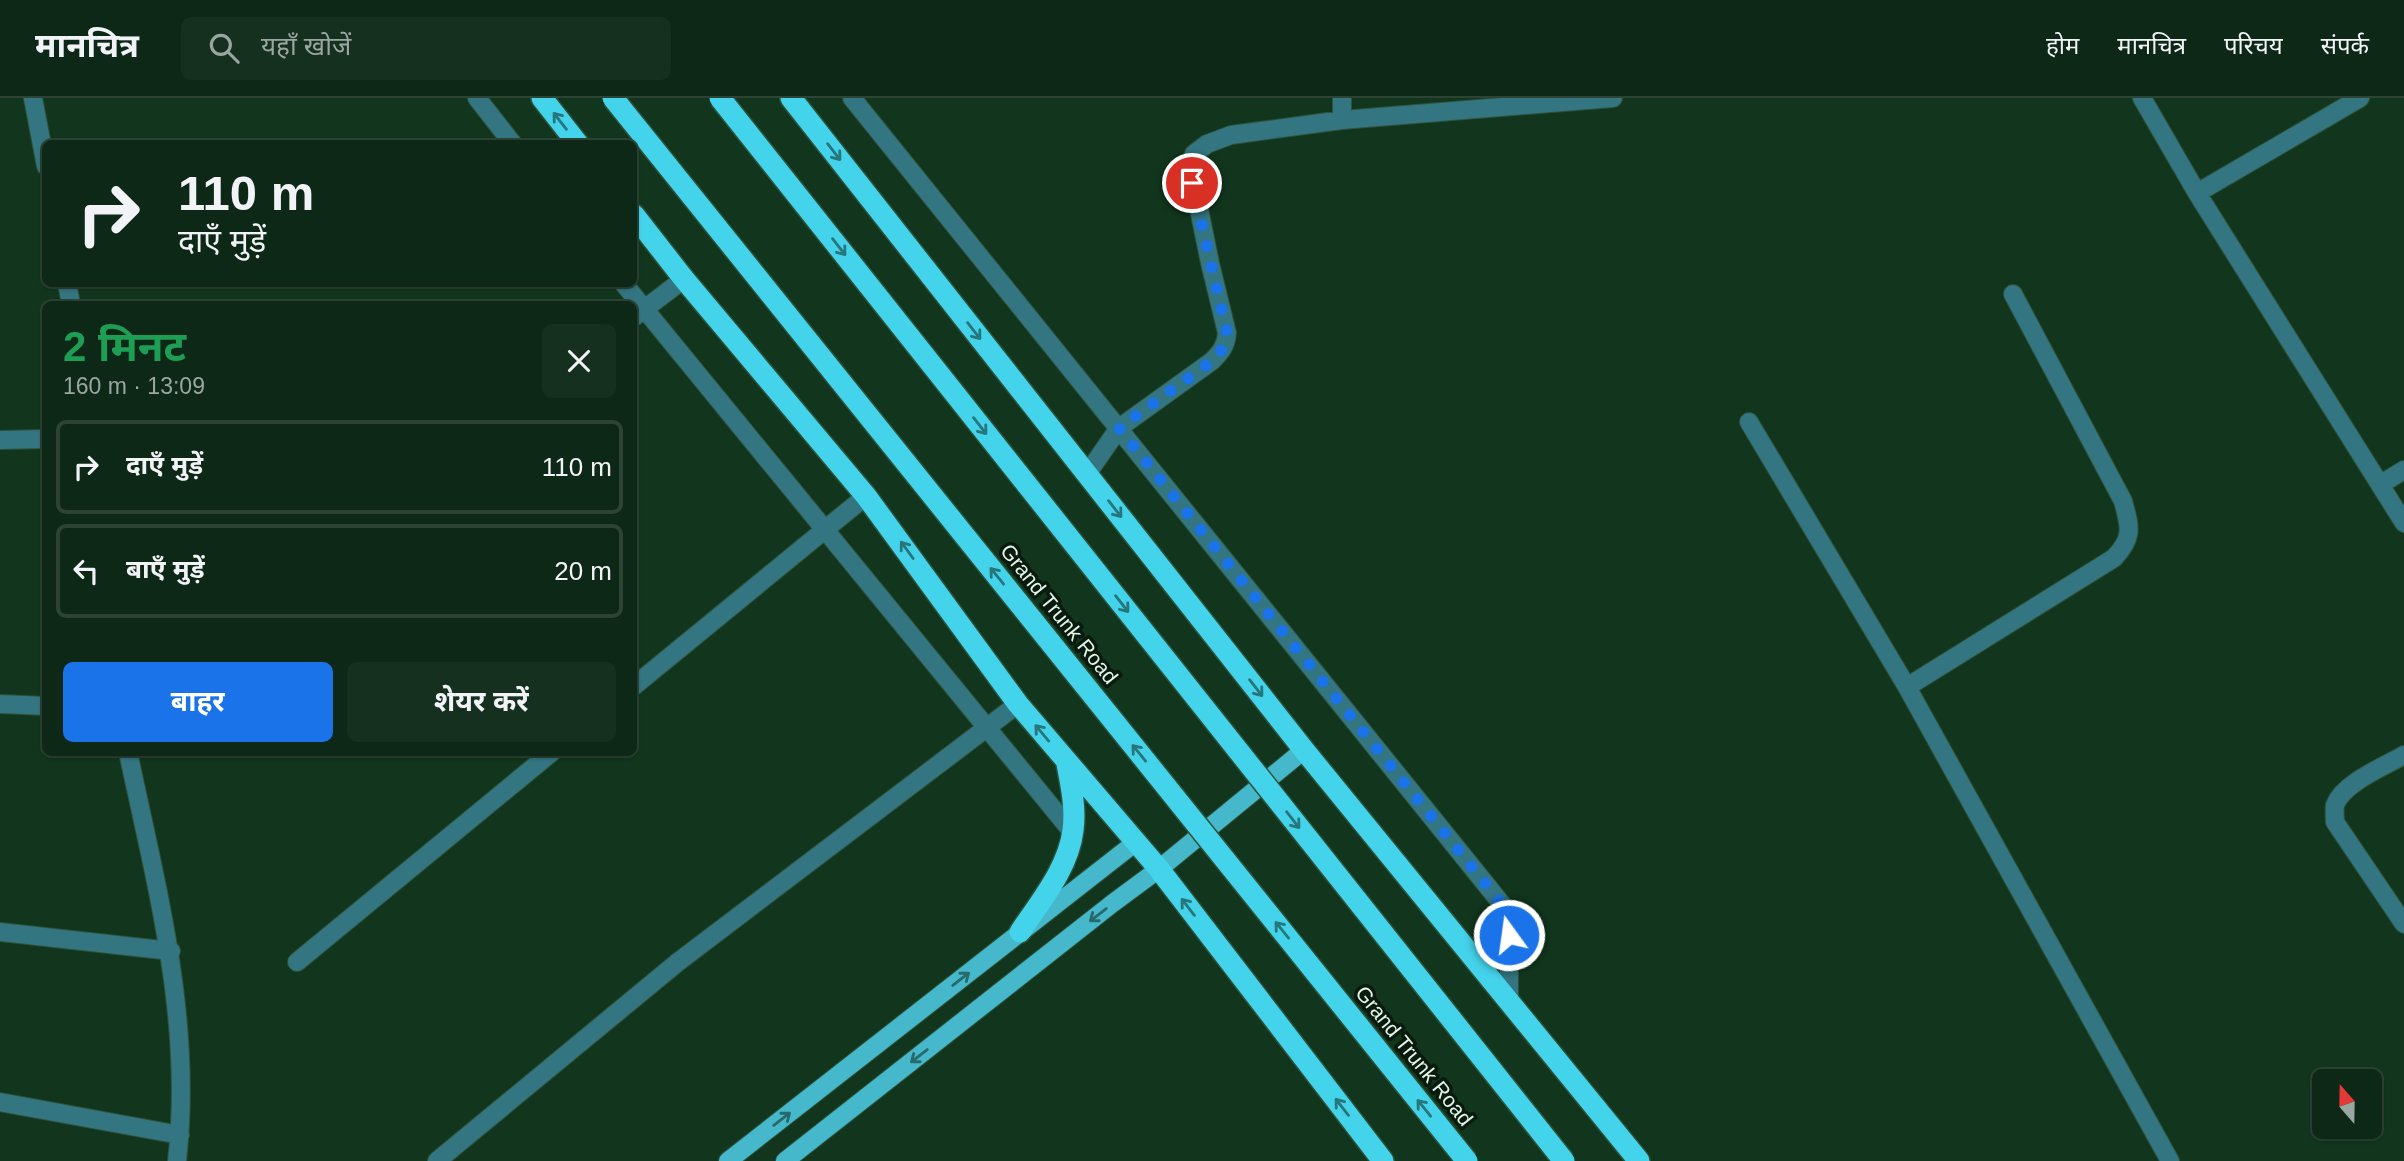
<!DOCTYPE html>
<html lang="hi">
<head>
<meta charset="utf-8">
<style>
	:root { --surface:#0d2816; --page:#16301f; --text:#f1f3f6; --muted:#9aa6a1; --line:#2d4435; --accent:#1a73e8 }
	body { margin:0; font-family:Arial,"Noto Sans Devanagari",sans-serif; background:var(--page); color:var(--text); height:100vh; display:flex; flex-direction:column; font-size:26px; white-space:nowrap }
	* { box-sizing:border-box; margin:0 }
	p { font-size:23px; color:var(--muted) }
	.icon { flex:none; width:38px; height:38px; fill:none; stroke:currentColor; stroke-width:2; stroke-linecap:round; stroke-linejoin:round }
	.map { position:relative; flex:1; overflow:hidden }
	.details { position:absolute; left:42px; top:203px; width:595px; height:455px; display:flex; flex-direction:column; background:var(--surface); border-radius:10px; box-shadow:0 2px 5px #0004,0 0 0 2px var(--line) }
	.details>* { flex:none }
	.guide { position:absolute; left:42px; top:42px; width:595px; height:147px; border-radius:10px; box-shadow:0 2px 5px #0004,0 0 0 2px var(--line); background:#0d2816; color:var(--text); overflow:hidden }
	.needle { width:46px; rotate:340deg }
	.buttons { position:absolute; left:2312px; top:971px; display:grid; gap:14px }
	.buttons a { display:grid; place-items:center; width:70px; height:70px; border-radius:10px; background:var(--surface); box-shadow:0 2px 5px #0004,0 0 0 2px var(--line); font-size:35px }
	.pin { position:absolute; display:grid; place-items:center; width:60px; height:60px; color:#fff; margin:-30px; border:4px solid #fff; border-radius:50%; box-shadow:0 2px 7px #0007 }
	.me { position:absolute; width:77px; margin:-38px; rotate:346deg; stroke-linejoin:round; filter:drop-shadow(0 0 5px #0008) }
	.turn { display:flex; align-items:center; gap:24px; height:147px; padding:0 21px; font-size:32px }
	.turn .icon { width:91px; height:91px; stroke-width:2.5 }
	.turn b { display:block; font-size:49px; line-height:60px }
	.round { display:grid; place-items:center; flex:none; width:74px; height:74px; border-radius:10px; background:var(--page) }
	.overview { display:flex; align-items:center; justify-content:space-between; height:119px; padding:0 21px }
	h1 { font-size:42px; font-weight:700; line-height:52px; color:#1e9e55 }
	.button { display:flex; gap:14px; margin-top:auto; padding:14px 21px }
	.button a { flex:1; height:80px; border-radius:10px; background:var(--accent); color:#fff; font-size:28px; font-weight:700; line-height:80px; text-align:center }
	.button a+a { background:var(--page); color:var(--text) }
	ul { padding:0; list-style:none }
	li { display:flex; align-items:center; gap:21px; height:94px; margin:0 14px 10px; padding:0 7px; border:4px solid var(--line); border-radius:10px }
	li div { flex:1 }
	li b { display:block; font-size:26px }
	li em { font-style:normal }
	header { display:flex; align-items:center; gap:42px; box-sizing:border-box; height:98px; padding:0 35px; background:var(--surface); border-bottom:2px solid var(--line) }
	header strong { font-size:33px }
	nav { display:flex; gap:38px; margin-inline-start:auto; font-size:24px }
	.search { width:490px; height:63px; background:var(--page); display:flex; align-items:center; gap:18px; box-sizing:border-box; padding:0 24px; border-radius:10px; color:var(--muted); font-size:26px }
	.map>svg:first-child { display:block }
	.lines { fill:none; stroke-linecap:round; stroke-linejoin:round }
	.minor-casing { stroke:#2e5139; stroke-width:20 }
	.major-casing { stroke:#2e5139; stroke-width:20 }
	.highway-casing { stroke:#2e5139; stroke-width:24 }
	.minor { stroke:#337581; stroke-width:18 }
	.major { stroke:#46b8cb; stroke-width:18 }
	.highway { stroke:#43d3eb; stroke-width:21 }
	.highway-bridge-casing { stroke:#2e5139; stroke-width:24; stroke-linecap:butt }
	.highway-bridge { stroke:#43d3eb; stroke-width:21 }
	.oneway { stroke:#26767c }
	.oneway2 { stroke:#28696c }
	.route { stroke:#1a73e8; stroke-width:12; stroke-dasharray:0 21.6 }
	.labels { text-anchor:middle; stroke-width:7; stroke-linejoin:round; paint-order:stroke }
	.street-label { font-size:21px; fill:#e2f7e6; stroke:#0a1a0e }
</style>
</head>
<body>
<header>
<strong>मानचित्र</strong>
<div class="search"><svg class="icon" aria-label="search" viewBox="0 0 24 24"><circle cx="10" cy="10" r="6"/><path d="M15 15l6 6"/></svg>यहाँ खोजें</div>
<nav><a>होम</a><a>मानचित्र</a><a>परिचय</a><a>संपर्क</a></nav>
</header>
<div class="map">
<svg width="2404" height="1063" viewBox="0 0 2404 1063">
	<rect width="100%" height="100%" fill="#11361d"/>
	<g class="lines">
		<g class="minor-casing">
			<path id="minor" d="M33,0L46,68
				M477,0L513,46
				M852,0L1509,815V903
				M2142,0L2197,95L2404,425
				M1342,22V0
				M2197,95L2360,0
				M67,186L71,206
				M624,186L1073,735
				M634,219L684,181
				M1749,324L1907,589L2170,1063
				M0,342L46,341
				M1087,376L1119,330L1212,263C1221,254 1226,248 1227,235L1210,165L1190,67L1194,56L1207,46L1231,37L1342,22L1613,0
				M2381,386L2404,372
				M634,588L866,398
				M1907,589L2114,460C2134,439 2130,429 2123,403L2013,196
				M0,606L46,608
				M128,654C157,791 193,923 177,1063
				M2404,657C2385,668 2343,685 2335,707C2334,712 2335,719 2335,724L2404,826
				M0,834L171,853
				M297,864L552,654
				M0,1004L180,1037
				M437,1063L678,864L1018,606"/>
		</g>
		<g class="major-casing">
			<path id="major" d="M728,1063L1136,744
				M785,1063L1113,805L1159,771L1304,652"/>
		</g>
		<g class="highway-casing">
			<path id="highway" d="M542,0L578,46
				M791,0L1304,652L1639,1063
				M634,117L684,181L866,398L1018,606L1159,771L1383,1063
				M1020,834C1040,804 1069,769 1073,732C1076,710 1071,687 1067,666"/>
		</g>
		<use href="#minor" class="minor"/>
		<use href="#major" class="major"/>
		<use href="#highway" class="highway"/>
		<g class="highway-bridge-casing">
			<path id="highway-bridge" d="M613,0L1467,1063
				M720,0L1564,1063"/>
		</g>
		<use href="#highway-bridge" class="highway-bridge"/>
	</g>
	<defs><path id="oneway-shaft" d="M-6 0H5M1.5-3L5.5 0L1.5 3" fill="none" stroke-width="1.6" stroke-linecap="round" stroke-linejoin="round" transform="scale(1.75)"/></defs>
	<g class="oneway">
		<use href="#oneway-shaft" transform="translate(560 23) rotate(-128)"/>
		<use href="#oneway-shaft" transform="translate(834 54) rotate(52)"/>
		<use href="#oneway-shaft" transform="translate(839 149) rotate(52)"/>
		<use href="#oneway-shaft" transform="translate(974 233) rotate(52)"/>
		<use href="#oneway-shaft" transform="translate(980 328) rotate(52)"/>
		<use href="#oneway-shaft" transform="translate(1115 411) rotate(52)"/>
		<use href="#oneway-shaft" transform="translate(907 452) rotate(-126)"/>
		<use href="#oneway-shaft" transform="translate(997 478) rotate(-129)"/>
		<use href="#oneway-shaft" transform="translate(1122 506) rotate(52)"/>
		<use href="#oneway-shaft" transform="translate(1256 590) rotate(52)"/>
		<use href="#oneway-shaft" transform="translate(1042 635) rotate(-130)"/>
		<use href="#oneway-shaft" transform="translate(1139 655) rotate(-129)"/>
		<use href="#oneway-shaft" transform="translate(1293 722) rotate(52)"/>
		<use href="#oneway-shaft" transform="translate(1188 809) rotate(-128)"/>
		<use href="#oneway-shaft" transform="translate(1282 832) rotate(-129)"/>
		<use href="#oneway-shaft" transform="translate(1342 1009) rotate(-128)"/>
		<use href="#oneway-shaft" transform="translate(1424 1010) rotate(-129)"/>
	</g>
	<g class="oneway2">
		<use href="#oneway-shaft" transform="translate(1098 817) rotate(142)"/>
		<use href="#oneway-shaft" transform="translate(961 881) rotate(-38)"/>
		<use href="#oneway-shaft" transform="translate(919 958) rotate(142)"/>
		<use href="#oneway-shaft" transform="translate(782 1021) rotate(-38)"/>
	</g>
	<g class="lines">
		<path class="route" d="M1192,85L1227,235C1226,248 1221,254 1212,263L1119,330L1509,815V837"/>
	</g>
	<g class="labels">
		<g class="street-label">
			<text transform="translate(1059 516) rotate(51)" y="7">Grand Trunk Road</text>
			<text transform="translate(1414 958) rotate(51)" y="7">Grand Trunk Road</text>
		</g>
	</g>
</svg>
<div class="buttons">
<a><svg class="needle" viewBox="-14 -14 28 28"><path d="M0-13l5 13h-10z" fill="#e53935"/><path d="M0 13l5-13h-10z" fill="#9aa6a1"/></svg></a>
</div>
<div class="pin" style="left:1192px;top:85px;background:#d93025"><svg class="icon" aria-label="arrive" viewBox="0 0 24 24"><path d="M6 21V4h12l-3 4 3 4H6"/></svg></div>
<svg class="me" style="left:1509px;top:837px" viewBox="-20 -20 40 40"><circle r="17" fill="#1a73e8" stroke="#fff" stroke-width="3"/><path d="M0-11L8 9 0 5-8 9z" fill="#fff"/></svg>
<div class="guide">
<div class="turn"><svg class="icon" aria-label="right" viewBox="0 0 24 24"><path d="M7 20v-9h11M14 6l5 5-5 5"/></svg><div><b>110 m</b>दाएँ मुड़ें</div></div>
</div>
<section class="details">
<div class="overview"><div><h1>2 मिनट</h1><p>160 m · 13:09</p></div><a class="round"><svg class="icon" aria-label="close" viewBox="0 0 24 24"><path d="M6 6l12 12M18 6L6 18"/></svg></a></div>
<ul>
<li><svg class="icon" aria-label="right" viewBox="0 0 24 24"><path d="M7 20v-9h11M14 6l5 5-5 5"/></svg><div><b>दाएँ मुड़ें</b></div><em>110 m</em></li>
<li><svg class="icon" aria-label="left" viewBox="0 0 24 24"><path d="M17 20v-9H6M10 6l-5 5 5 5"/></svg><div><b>बाएँ मुड़ें</b></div><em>20 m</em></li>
</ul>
<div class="button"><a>बाहर</a><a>शेयर करें</a></div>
</section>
</div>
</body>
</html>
